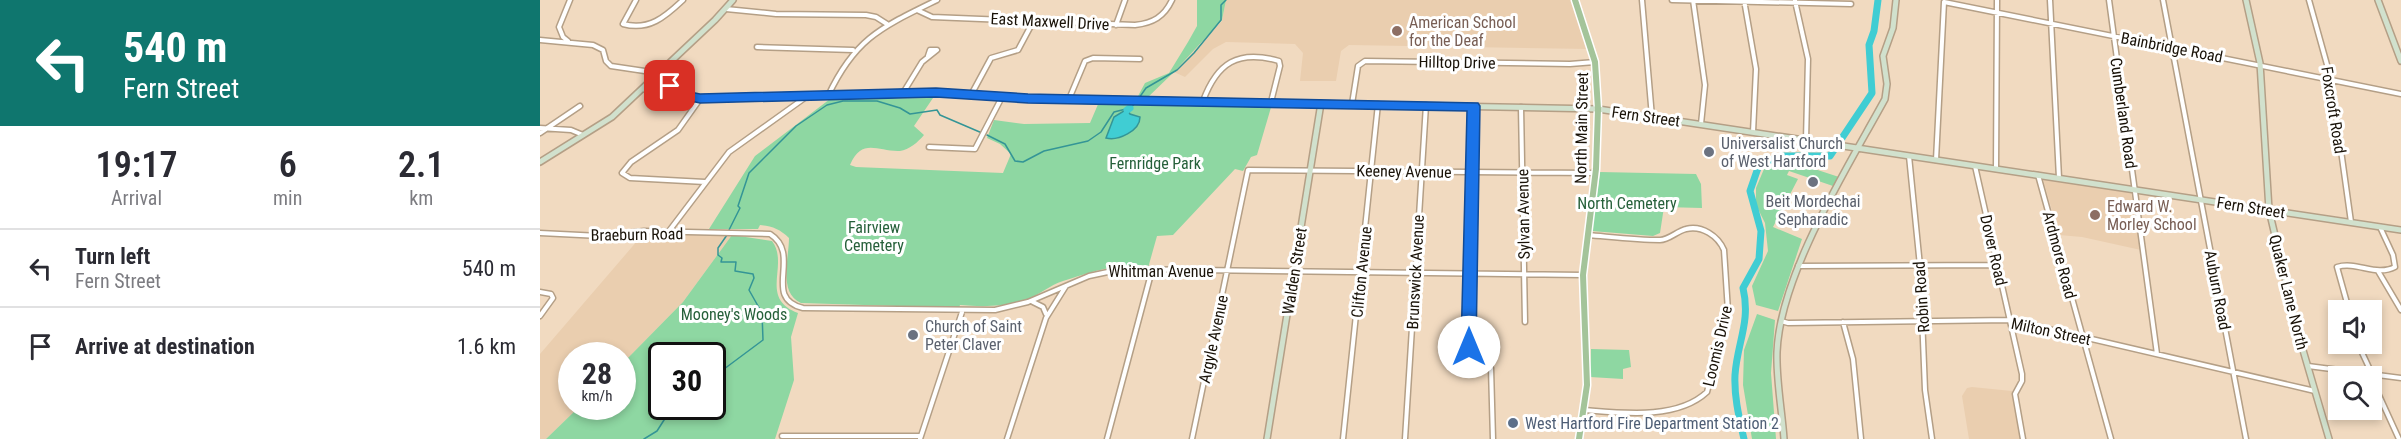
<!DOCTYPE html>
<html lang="en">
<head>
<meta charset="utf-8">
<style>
	:root { --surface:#fff; --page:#f2f2f3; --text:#2b2b33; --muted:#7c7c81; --line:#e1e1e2 }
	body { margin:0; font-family:"Roboto Condensed",sans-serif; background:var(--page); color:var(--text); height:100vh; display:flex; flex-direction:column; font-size:22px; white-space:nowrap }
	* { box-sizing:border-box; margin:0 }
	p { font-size:20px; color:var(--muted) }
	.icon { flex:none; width:33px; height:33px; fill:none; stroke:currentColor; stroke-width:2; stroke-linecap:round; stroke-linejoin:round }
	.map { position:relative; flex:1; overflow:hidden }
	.panel { display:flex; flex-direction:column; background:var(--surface); width:540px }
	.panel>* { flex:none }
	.hud { background:#0f766e; color:#fff; overflow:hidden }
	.tools { position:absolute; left:1788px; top:300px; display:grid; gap:12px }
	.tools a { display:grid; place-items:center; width:54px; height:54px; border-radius:0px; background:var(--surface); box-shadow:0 3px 9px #0003; font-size:30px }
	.speed { position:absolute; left:18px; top:342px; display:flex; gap:12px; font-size:30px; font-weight:700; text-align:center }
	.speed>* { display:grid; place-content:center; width:78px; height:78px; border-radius:50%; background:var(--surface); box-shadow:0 3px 9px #0003; line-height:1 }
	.speed small { font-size:15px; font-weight:400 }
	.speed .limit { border:3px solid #111; border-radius:9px; background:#fff; color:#111 }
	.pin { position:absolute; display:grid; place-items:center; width:51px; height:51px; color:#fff; margin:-26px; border-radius:12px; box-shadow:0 3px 9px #0006 }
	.me { position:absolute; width:66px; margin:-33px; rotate:0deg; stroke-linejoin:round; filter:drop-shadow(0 0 4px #0008) }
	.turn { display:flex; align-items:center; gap:21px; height:126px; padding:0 24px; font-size:27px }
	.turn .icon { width:78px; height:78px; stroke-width:2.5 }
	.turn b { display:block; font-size:42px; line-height:51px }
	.eta { display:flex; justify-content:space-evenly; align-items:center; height:102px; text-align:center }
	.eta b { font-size:36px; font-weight:600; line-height:42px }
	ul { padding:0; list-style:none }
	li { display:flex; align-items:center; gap:18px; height:78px; padding:0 24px; border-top:2px solid var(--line) }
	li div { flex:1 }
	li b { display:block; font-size:22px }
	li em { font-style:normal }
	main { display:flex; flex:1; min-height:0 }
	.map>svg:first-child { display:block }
	.built { fill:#eaceaf }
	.green { fill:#8ed7a2; fill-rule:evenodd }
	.water { fill:#40cdd3; stroke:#349596; stroke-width:1.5 }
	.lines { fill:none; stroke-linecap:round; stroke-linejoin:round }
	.stream { stroke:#349596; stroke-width:1.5 }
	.river { stroke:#40cdd3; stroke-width:7 }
	.street-casing { stroke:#b49f86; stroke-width:7 }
	.secondary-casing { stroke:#b49f86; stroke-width:8 }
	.primary-casing { stroke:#fff; stroke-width:9 }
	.street { stroke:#fff; stroke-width:4 }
	.secondary { stroke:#d1e1cd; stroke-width:5 }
	.primary { stroke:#a4c49a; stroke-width:6 }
	.route { fill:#1a73e8; stroke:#114b97; stroke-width:1.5 }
	.education-dot { fill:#8d6e63; stroke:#fff; stroke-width:2 }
	.worship-dot { fill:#6b7280; stroke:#fff; stroke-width:2 }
	.service-dot { fill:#5c6f8a; stroke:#fff; stroke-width:2 }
	.labels { text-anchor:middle; stroke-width:6; stroke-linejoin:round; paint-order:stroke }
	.street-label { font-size:16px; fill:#191208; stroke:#fff }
	.education-label { font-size:16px; fill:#785e54; stroke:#fff; text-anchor:start }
	.worship-label { font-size:16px; fill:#5b616d; stroke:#fff; text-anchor:start }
	.park-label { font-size:16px; fill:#26603a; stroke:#fff }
	.service-label { font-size:16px; fill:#4e5e75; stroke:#fff; text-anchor:start }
</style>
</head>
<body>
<main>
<section class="panel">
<div class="hud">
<div class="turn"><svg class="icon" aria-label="left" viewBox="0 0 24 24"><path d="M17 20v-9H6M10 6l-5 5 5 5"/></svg><div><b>540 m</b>Fern Street</div></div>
</div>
<div class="eta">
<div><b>19:17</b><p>Arrival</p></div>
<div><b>6</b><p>min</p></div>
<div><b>2.1</b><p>km</p></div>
</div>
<ul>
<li><svg class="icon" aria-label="left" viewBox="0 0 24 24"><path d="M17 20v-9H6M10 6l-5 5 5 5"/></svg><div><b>Turn left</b><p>Fern Street</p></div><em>540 m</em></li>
<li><svg class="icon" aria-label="arrive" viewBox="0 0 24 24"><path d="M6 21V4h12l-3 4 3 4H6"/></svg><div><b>Arrive at destination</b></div><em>1.6 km</em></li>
</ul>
</section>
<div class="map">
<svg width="1861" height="439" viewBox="0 0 1861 439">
	<rect width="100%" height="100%" fill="#f1dac0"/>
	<path class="built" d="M686,0H1032L1049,49L809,45L801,51L796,81H760L763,53L755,44L686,42L673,49L645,77L634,72L682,21Z
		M1503,179L1591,192L1601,250L1542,237L1519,235Z
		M104,233L192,235L143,302L83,363L82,356H32V406L39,407L6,439H0V354Z
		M1432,387L1472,391L1480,439H1429L1422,396L1427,388Z"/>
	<path class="green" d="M657,0H686L682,20L634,72L606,99L597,98L605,83L629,73L648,42L657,26Z
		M393,98L374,126L384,135C378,142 369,150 360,151C338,152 322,137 310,165L316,167L463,173L471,154L460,144L447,138L454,120L484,124L550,123L559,102L732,104L717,155L711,157L703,171L695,169L633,235L617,236L608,268C569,264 557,271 523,281C510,285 498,296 485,300C464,307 442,307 420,305L419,308L261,303C238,293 249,258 249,238C240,229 232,226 220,225L218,229H169L215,156L290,99Z
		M1244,159L1299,177L1293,186L1249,171L1247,175L1258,179L1233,227L1262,239L1238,311L1216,305L1212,286L1228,251L1225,223L1216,205V188L1224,169Z
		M1060,172L1156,174L1161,184L1162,208L1124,207L1120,233L1113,236L1052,231Z
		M192,235L232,241C250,265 218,298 258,313L251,337L254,380L235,439H6L39,407L82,406L83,363L143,302ZM122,356H172V406H122Z
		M1217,314L1235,320L1231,373L1236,439H1212L1203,385L1204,350Z
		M1051,349L1089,350L1091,367L1083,369V379L1050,377Z"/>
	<path class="water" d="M587,109L590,114L600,117C600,131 578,141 566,138L574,117Z"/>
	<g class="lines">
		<path class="stream" d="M599,98L606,88L637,70L654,53L681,20V5L686,0
			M447,135L465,144L475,161L483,162L504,151L548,141L561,132L574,112L590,108L597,102
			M189,230L200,208L198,206L209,173L256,126L287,105L303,101H337L360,108L370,114L397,110L400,115L442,133
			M172,378L223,340L222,313L209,290L214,278L213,274L195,271L196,262H181L182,258L178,255V248L187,235
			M104,439L117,431L133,406"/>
		<path class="river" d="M587,110L590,108
			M1204,439C1199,417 1194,397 1195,375C1197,343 1211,322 1203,288L1219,259L1221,231L1210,191L1219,165L1241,156H1290L1332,93L1329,45L1334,31L1338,0"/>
		<g class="street-casing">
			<path id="street" d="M96,0L83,24C109,31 125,17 143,0
				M1102,0L1112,117
				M1132,0L1311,4
				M1153,0L1165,85L1161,124
				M1204,0L1216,69L1213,132
				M1510,0L1519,178
				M1569,0L1617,354
				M1623,0L1706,439
				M1769,0L1791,79L1811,222
				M1255,1L1268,59L1266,140
				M1404,2L1861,94
				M186,9L236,14L326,15L336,17L347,24
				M377,10L392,17L595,25C613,23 624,17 632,0
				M576,25L585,0
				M0,40L53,45L63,50L66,61L71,66L118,73
				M28,41L23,37L19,27L30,0
				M217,47L313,50
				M363,93L382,62L397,50H390L388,56
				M431,95L451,58L478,50L494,20
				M288,96C315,38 342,27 397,0
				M160,99L138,130L91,162L82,173L90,178L165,182
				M529,99L545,61L553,58L600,59
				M663,101C677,63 698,49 739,61L740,66L731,102
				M812,104L818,66L825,61L1030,64L1055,62
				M934,107L928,342L931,352L945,360L951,368L953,439
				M981,107L985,322
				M0,128L31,130L43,135
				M0,133L40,106
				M389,147L435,149L462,97
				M1369,156L1380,266L1385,390L1392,439
				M1396,160L1404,2
				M1435,166L1482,374V381L1475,394L1483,439
				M1456,169L1457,0
				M1498,175L1571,439
				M129,231L189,152L266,97
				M0,233L60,236L104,231L230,234C263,255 221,298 263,308L455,310L488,302L549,276L582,269L1043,275
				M1258,266L1457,265
				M1838,271L1861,310
				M0,292L11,294L13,298L0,316
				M493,302L503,307L506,314
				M1809,310L1797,267C1817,261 1836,277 1855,267L1853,255L1840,227
				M1241,321L1248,323L1470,320L1775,391
				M1303,322L1313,359L1321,439
				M1818,344L1832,374
				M1768,366L1861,378
				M1832,380L1859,439
				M1044,410C1082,413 1137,420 1167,392L1188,311L1184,250C1178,236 1162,225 1146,229C1137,231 1129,240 1120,240C1096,240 1072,237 1048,235
				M242,436H381
				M380,439L422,312
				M467,439L506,318L526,286
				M567,439L612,270
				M652,439L708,170L1055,173
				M803,439L838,104
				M865,439L886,105"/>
		</g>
		<g class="secondary-casing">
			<path id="secondary" d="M1706,0L1720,63L1729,210L1758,333L1789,439
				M1838,0L1861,61
				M119,73V77L138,92L160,99L396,93L487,98L1058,109L1861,230
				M119,73L125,75L130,86
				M104,89L115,85L127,86
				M0,162L72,117L175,20L193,0
				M727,439L781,103
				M1244,439C1242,410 1236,380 1237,352C1240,274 1308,167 1345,99L1347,84L1343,56L1353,28L1356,0"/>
		</g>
		<g class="primary-casing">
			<path id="primary" d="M1035,0L1055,62L1058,109L1056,169L1043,275L1047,385L1039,439"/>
		</g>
		<use href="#street" class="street"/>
		<use href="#secondary" class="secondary"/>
		<use href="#primary" class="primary"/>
	</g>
	<path class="route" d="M130,82L145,91L160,94L396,88L488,94L938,103L940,106L936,347L934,352L929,354L923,352L921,347L927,111L488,103L396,97L160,103L137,98L124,86Z"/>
	<g class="education-dot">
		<circle cx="857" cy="31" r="6"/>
		<circle cx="1555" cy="215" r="6"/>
	</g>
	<g class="worship-dot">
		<circle cx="1169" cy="152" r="6"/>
		<circle cx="1273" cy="182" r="6"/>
		<circle cx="373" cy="335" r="6"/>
	</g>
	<circle class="service-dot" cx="973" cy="423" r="6"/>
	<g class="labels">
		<g class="street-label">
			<text transform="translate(510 21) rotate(3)" y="6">East Maxwell Drive</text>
			<text transform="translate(1632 47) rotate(11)" y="6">Bainbridge Road</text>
			<text transform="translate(917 62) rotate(1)" y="6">Hilltop Drive</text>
			<text transform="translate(1794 110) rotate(81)" y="6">Foxcroft Road</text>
			<text transform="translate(1584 113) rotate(82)" y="6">Cumberland Road</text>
			<text transform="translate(1106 116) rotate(8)" y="6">Fern Street</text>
			<text transform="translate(1041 128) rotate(-89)" y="6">North Main Street</text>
			<text transform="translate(864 171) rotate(1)" y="6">Keeney Avenue</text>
			<text transform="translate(1711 207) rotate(9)" y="6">Fern Street</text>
			<text transform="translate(983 214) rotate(-91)" y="6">Sylvan Avenue</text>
			<text transform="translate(97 234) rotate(-1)" y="6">Braeburn Road</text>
			<text transform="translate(1454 250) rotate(77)" y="6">Dover Road</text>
			<text transform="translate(1520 255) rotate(75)" y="6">Ardmore Road</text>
			<text x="621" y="277">Whitman Avenue</text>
			<text transform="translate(754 271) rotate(-81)" y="6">Walden Street</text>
			<text transform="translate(821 272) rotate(-84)" y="6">Clifton Avenue</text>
			<text transform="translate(875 272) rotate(-87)" y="6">Brunswick Avenue</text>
			<text transform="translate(1678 290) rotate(79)" y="6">Auburn Road</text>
			<text transform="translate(1749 292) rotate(76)" y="6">Quaker Lane North</text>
			<text transform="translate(1381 297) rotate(-94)" y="6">Robin Road</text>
			<text transform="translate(1511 331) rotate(12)" y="6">Milton Street</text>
			<text transform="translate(673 339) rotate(-78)" y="6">Argyle Avenue</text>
			<text transform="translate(1177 346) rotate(-77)" y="6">Loomis Drive</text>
		</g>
		<g class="education-label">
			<text x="869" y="28">American School<tspan x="869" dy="18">for the Deaf</tspan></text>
			<text x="1567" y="212">Edward W.<tspan x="1567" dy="18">Morley School</tspan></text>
		</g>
		<g class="worship-label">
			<text x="1181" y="149">Universalist Church<tspan x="1181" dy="18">of West Hartford</tspan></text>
			<text x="1273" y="207" text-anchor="middle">Beit Mordechai<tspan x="1273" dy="18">Sepharadic</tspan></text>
			<text x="385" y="332">Church of Saint<tspan x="385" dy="18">Peter Claver</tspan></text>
		</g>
		<g class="park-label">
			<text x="615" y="169">Fernridge Park</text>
			<text x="1087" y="209">North Cemetery</text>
			<text x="334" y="233">Fairview<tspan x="334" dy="18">Cemetery</tspan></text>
			<text x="194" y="320">Mooney's Woods</text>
		</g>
		<g class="service-label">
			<text x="985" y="429">West Hartford Fire Department Station 2</text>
		</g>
	</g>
</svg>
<div class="tools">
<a><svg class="icon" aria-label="sound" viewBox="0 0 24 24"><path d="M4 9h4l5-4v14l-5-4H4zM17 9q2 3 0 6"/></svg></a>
<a><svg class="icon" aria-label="search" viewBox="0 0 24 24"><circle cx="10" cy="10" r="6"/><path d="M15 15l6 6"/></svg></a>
</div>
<div class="speed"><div>28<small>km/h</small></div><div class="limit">30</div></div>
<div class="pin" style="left:130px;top:86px;background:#d93025"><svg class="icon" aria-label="arrive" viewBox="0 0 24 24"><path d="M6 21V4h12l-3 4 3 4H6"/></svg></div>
<svg class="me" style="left:929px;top:347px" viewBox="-20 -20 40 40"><circle r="19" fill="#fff"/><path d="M0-13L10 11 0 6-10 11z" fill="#1a73e8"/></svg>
</div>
</main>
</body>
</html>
